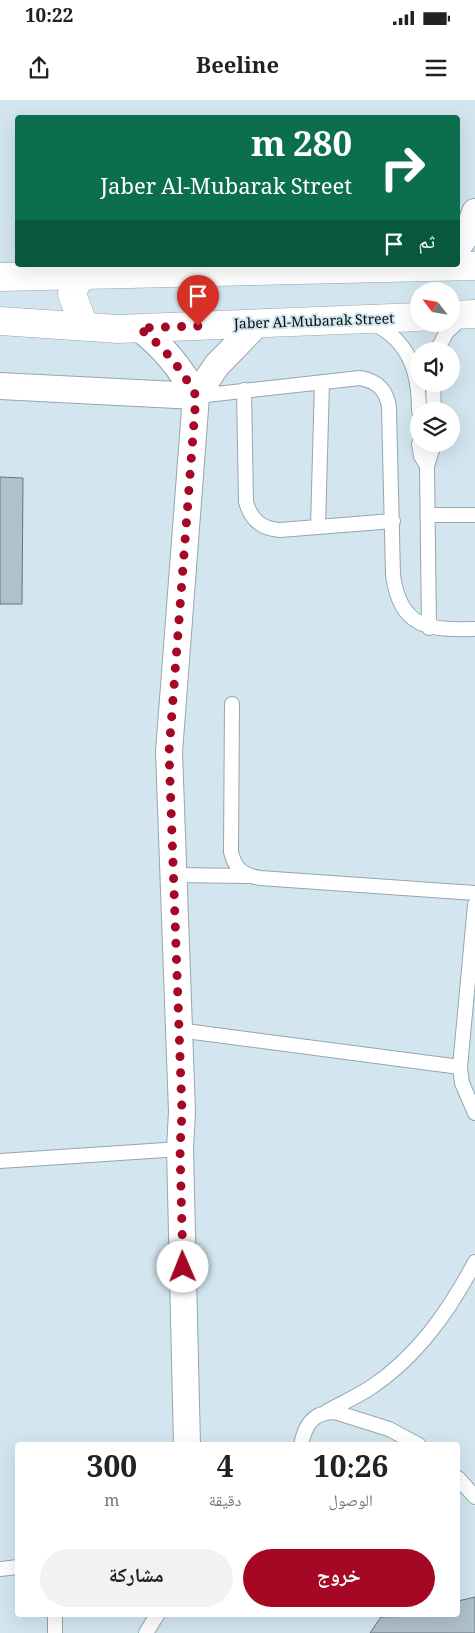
<!DOCTYPE html>
<html lang="ar">
<head>
<meta charset="utf-8">
<style>
	:root { --surface:#fff; --page:#f2f2f2; --text:#222; --muted:#767676; --accent:#a40825 }
	body { margin:0; font-family:Georgia,"Noto Naskh Arabic",serif; background:var(--page); color:var(--text); direction:rtl; height:100vh; display:flex; flex-direction:column; font-size:19px; white-space:nowrap }
	* { box-sizing:border-box; margin:0 }
	p { font-size:16px; color:var(--muted) }
	.icon { flex:none; width:28px; height:28px; fill:none; stroke:currentColor; stroke-width:2; stroke-linecap:round; stroke-linejoin:round }
	.map { position:relative; flex:1; overflow:hidden; direction:ltr }
	.drawer { position:absolute; left:15px; top:1342px; width:445px; height:175px; display:flex; flex-direction:column; background:var(--surface); border-radius:5px; box-shadow:0 5px 20px #0002; direction:rtl }
	.drawer>* { flex:none }
	.guide { position:absolute; left:15px; top:15px; width:445px; height:152px; border-radius:5px; box-shadow:0 5px 20px #0002; direction:rtl; background:#0b6e4f; color:#fff; overflow:hidden }
	.needle { width:32px; rotate:301deg }
	.tools { position:absolute; left:410px; top:182px; display:grid; gap:10px }
	.tools a { display:grid; place-items:center; width:50px; height:50px; border-radius:50%; background:var(--surface); box-shadow:0 5px 20px #0002; font-size:25px }
	.pin { position:absolute; display:grid; place-items:center; width:42px; height:42px; color:#fff; margin:-51px -21px; border-radius:50% 50% 50% 0; rotate:-45deg; box-shadow:0 0 5px #0007 }
	.pin .icon { rotate:45deg }
	.me { position:absolute; width:55px; margin:-28px; rotate:359deg; stroke-linejoin:round; filter:drop-shadow(0 0 4px #0008) }
	.turn { display:flex; align-items:center; gap:18px; height:105px; padding:0 25px; font-size:22px }
	.turn .icon { width:65px; height:65px; stroke-width:2.5 }
	.turn b { display:block; font-size:35px; line-height:42px }
	.then { display:flex; align-items:center; height:48px; padding:0 25px; background:#0003; gap:10px; font-size:19px }
	.eta { display:flex; justify-content:space-evenly; align-items:center; height:85px; text-align:center }
	.eta b { font-size:30px; font-weight:700; line-height:35px }
	.primary-button { display:flex; gap:10px; margin-top:auto; padding:10px 25px }
	.primary-button a { flex:1; height:58px; border-radius:30px; background:var(--accent); color:#fff; font-size:20px; font-weight:700; line-height:58px; text-align:center }
	.primary-button a+a { background:var(--page); color:var(--text) }
	.status { display:flex; justify-content:space-between; align-items:center; height:35px; padding:0 25px; background:var(--surface); direction:ltr }
	.status svg { height:14px; fill:currentColor }
	header { display:flex; justify-content:space-between; align-items:center; height:65px; padding:0 25px; background:var(--surface); font-size:22px; font-weight:700 }
	.map>svg:first-child { display:block }
	.building { fill:#afc1cb; stroke:#64757e }
	.lines { fill:none; stroke-linecap:round; stroke-linejoin:round }
	.service-casing { stroke:#95a6b0; stroke-width:16 }
	.minor-casing { stroke:#95a6b0; stroke-width:28 }
	.secondary-casing { stroke:#95a6b0; stroke-width:29 }
	.service { stroke:#fff; stroke-width:14 }
	.minor { stroke:#fff; stroke-width:26 }
	.secondary { stroke:#fff; stroke-width:28 }
	.route { stroke:#a40825; stroke-width:9; stroke-dasharray:0 16.2 }
	.labels { text-anchor:middle; stroke-width:4; stroke-linejoin:round; paint-order:stroke }
	.street-label { font-size:14px; fill:#070d10; stroke:#d3e6f0 }
</style>
</head>
<body>
<div class="status"><b>10:22</b><svg viewBox="0 0 49 12"><path d="M0 12V9h3v3zM5 12V6h3v6zM10 12V3h3v9zM15 12V0h3v12zM26 1h20v11H26zM47 4h2v5h-2z"/></svg></div>
<header><svg class="icon" aria-label="menu" viewBox="0 0 24 24"><path d="M4 6h16M4 12h16M4 18h16"/></svg>Beeline<svg class="icon" aria-label="share" viewBox="0 0 24 24"><path d="M12 15V3M7 8l5-5 5 5M5 13v7h14v-7"/></svg></header>
<div class="map">
<svg width="475" height="1533" viewBox="0 0 475 1533">
	<rect width="100%" height="100%" fill="#d3e6f0"/>
	<path class="building" d="M0,377L23,378L22,504H0Z
		M475,1497V1533H370L381,1517L458,1515V1501Z"/>
	<g class="lines">
		<g class="service-casing">
			<path id="service" d="M373,223C410,242 419,272 419,311
				M437,251L446,233L463,217
				M433,284L434,311
				M244,290L246,402C251,420 262,429 280,430L393,421
				M197,296L360,278C377,281 387,290 389,308L393,475C400,529 430,530 475,529
				M419,344L421,356L427,366
				M428,415H475
				M318,427L322,282
				M429,528L427,366L434,344
				M232,604L231,752C235,769 243,775 260,778L475,793
				M173,775L248,776
				M475,805L460,967L462,983L475,1013
				M178,930L460,967
				M0,1061L180,1049
				M326,1312C340,1304 356,1297 370,1288C417,1257 449,1211 475,1162
				M301,1345C305,1325 313,1312 335,1312L389,1329L419,1345
				M458,1378L475,1397
				M0,1469L18,1467
				M55,1515V1533
				M146,1533L157,1515"/>
		</g>
		<g class="minor-casing">
			<path id="minor" d="M458,147L468,133L475,112
				M139,228C164,247 181,268 196,296
				M0,286L196,296
				M187,1345L180,1049L182,1012L169,652L196,296L217,265L257,224"/>
		</g>
		<g class="secondary-casing">
			<path id="secondary" d="M0,177L475,166
				M451,215L475,214
				M0,221L118,229L419,217
				M84,226L72,194L78,179L92,174"/>
		</g>
		<use href="#service" class="service"/>
		<use href="#minor" class="minor"/>
		<use href="#secondary" class="secondary"/>
	</g>
	<g class="lines">
		<path class="route" d="M183,1167L180,1049L182,1012L169,652L196,296C181,268 164,247 139,228L198,226"/>
	</g>
	<g class="labels">
		<g class="street-label">
			<text transform="translate(314 221) rotate(-2)" y="5">Jaber Al-Mubarak Street</text>
		</g>
	</g>
</svg>
<div class="tools">
<a><svg class="needle" viewBox="-14 -14 28 28"><path d="M0-13l5 13h-10z" fill="#e53935"/><path d="M0 13l5-13h-10z" fill="#767676"/></svg></a>
<a><svg class="icon" aria-label="sound" viewBox="0 0 24 24"><path d="M4 9h4l5-4v14l-5-4H4zM17 9q2 3 0 6"/></svg></a>
<a><svg class="icon" aria-label="layers" viewBox="0 0 24 24"><path d="M12 4l9 5-9 5-9-5zM3 14l9 5 9-5"/></svg></a>
</div>
<div class="pin" style="left:198px;top:226px;background:#d93025"><svg class="icon" aria-label="arrive" viewBox="0 0 24 24"><path d="M6 21V4h12l-3 4 3 4H6"/></svg></div>
<svg class="me" style="left:183px;top:1167px" viewBox="-20 -20 40 40"><circle r="19" fill="#fff"/><path d="M0-13L10 11 0 6-10 11z" fill="#a40825"/></svg>
<div class="guide">
<div class="turn"><svg class="icon" aria-label="right" viewBox="0 0 24 24"><path d="M7 20v-9h11M14 6l5 5-5 5"/></svg><div><b>280 m</b>Jaber Al-Mubarak Street</div></div>
<div class="then">ثم<svg class="icon" aria-label="arrive" viewBox="0 0 24 24"><path d="M6 21V4h12l-3 4 3 4H6"/></svg></div>
</div>
<section class="drawer">
<div class="eta">
<div><b>10:26</b><p>الوصول</p></div>
<div><b>4</b><p>دقيقة</p></div>
<div><b>300</b><p>m</p></div>
</div>
<div class="primary-button"><a>خروج</a><a>مشاركة</a></div>
</section>
</div>
</body>
</html>
